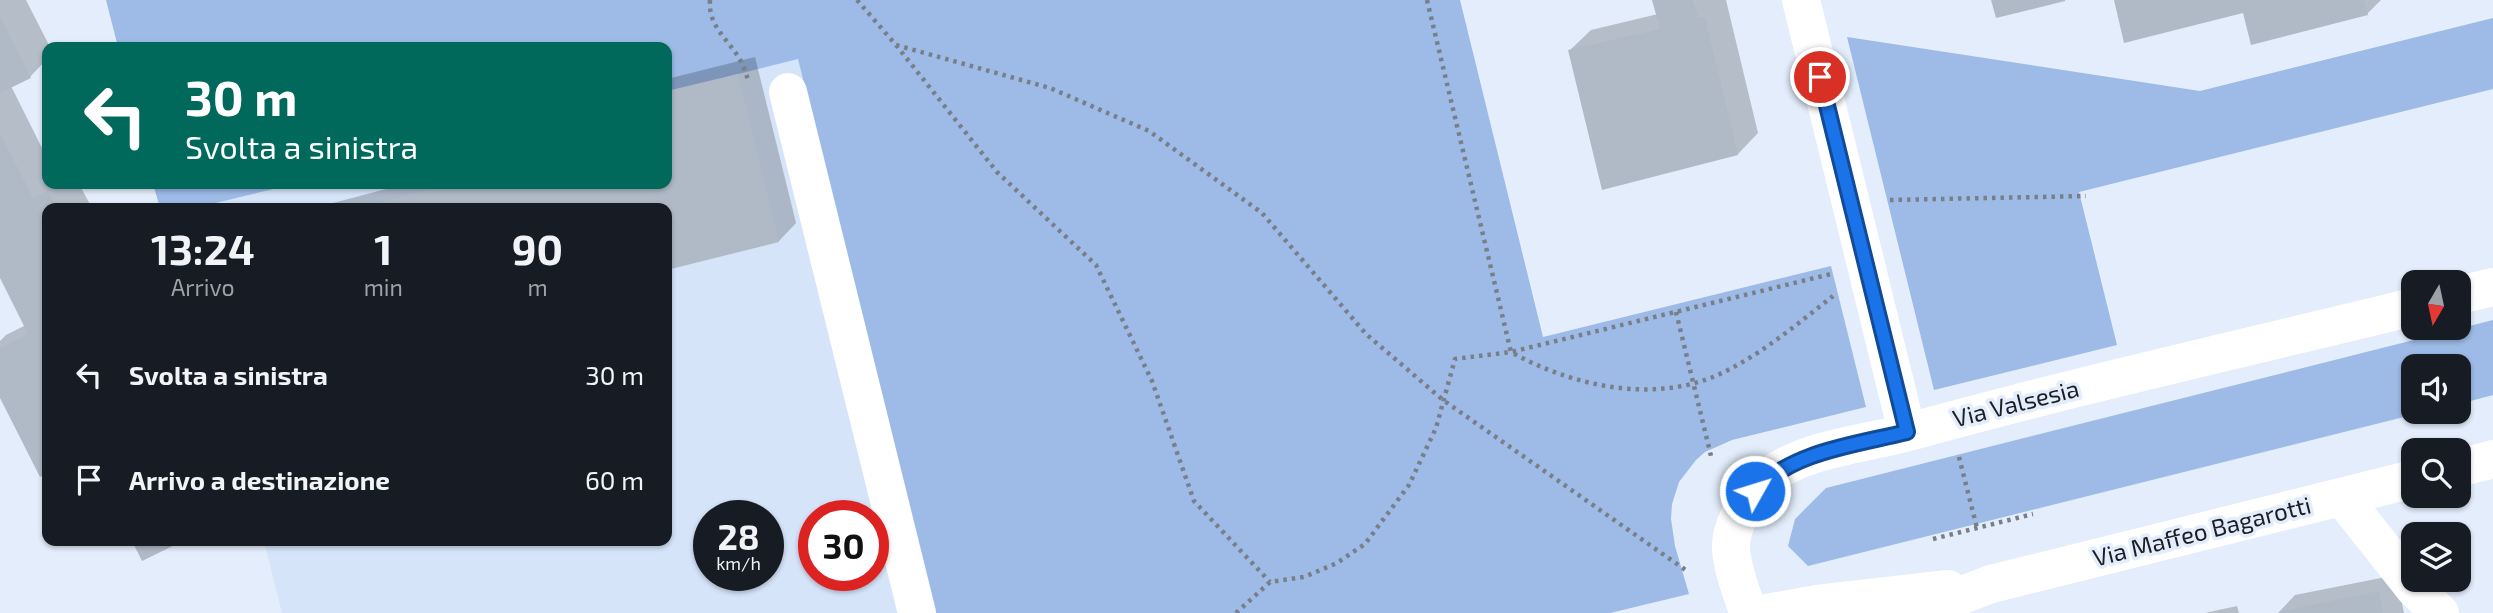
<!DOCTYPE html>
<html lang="it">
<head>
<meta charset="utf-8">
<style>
	:root { --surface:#171b24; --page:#20242c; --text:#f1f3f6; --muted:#9ea1a6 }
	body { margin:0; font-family:"Exo 2",sans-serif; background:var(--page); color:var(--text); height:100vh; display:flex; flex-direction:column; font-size:26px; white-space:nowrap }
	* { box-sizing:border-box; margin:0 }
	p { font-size:23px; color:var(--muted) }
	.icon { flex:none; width:38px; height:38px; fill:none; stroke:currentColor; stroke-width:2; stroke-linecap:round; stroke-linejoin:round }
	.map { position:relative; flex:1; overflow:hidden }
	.panel { position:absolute; left:42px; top:203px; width:630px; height:343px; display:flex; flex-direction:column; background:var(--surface); border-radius:14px; box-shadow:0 2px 5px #0004 }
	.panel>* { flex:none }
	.top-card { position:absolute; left:42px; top:42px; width:630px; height:147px; border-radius:14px; box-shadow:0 2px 5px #0004; background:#00695c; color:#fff; overflow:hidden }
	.needle { width:46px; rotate:189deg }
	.fabs { position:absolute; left:2401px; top:270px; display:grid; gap:14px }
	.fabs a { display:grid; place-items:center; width:70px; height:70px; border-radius:14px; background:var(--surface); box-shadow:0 2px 5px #0004; font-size:35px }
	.speed { position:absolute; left:693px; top:500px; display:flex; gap:14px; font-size:35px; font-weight:700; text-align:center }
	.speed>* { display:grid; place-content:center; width:91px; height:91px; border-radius:50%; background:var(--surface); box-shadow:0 2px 5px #0004; line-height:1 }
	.speed small { font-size:18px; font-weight:400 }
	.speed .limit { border:10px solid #d22; background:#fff; color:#111 }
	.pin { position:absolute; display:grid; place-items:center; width:60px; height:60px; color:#fff; margin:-30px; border:4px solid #fff; border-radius:50%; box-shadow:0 2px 7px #0007 }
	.me { position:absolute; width:77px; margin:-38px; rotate:51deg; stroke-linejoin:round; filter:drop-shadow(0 0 5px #0008) }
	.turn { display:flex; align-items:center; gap:24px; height:147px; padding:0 28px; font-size:32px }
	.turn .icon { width:91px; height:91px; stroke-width:2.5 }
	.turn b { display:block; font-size:49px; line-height:60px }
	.eta { display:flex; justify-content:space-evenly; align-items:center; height:119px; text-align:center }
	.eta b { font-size:42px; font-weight:700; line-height:49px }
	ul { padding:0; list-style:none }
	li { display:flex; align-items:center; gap:21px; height:105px; padding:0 28px }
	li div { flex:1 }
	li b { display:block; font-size:26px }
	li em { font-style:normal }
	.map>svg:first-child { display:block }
	.built { fill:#d6e4f9; fill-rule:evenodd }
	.green { fill:#9dbbe6 }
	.shadow { fill:#0003 }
	.building { fill:#b0bac7 }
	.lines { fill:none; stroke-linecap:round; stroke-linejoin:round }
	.path { stroke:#787f88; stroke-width:4.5; stroke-dasharray:3.5 5; stroke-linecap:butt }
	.minor { stroke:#fff; stroke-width:38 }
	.route-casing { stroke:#114b97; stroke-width:18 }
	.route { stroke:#1a73e8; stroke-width:12 }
	.labels { text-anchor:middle; stroke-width:7; stroke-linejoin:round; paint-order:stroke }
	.street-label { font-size:24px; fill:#1b1e23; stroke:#e3edfb }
</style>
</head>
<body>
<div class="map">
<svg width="2493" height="613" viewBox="0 0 2493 613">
	<rect width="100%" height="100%" fill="#e3edfb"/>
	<path class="built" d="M798,59L935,613H282L264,541H667V208H195L295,184H667V91ZM709,516H768V576H709ZM814,516H873V576H814Z"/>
	<path class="green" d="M106,0H1460L1543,337L1831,266L1866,407L1732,440L1705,452L1696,460L1679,482L1672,504L1671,519L1675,546L1689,594L1610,613H935L798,59L667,92V47H118Z
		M2493,18V89L2079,192L2117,345L1934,390L1847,37L2200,91Z
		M153,184H294L195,208H160Z
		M2493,320V395L2459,404V366H2413V411H2428L1808,566L1788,546L1795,519L1826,488Z"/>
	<path class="shadow" d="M0,0H26L50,47H47V59L30,77L11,86L47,158V184H79L92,208H47V471L40,474L0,394V341L6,335L26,325L0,274Z
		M1654,0H1726L1758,133L1738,154L1570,50L1591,30L1658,14Z
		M2115,0H2381L2367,14L2244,11Z
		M755,57L796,223L779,241L667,268V208H314L405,184H667V79Z
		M2396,575L2404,613H2278L2295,595Z
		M2237,606L2239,613H2205Z"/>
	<path class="building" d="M1652,0H1693L1698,18L1705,17L1738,155L1602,190L1568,50L1660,29Z
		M1991,0H2065V1L1996,18Z
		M2114,0H2364L2368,15L2251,45L2243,13L2124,43Z
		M0,17L31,78L0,93Z
		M738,74L779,242L667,270V208H361L448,184H667V91Z
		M0,133L33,198L48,191L57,208H47V473L40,477L0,398V348L28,334L0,278Z
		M132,541H183L142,561Z
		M2379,591L2383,613H2279V612Z"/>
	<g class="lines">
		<path class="path" d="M710,0C708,26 727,38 739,58C743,64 745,72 748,79
			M857,0L896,45L997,172L1096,265L1152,381L1194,501L1270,582
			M1427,0L1511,352C1570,385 1648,403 1713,377C1756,359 1796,325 1833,296
			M896,45L1050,88L1149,131L1262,213L1366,334L1443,400L1687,571
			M1890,200L2086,196
			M1676,312L1711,456
			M1959,457L1977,528
			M1933,539L2033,514
			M1236,613L1270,582L1304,577L1337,563L1365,544L1409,485L1436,428L1455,359L1511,352L1831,274"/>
		<path class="minor" d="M1801,0L1907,432
			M788,92L917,613
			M2459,295L2493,287
			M2459,468L2493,459
			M2342,497L2414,588L2440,613
			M1748,613C1742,592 1731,568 1731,546C1731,523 1749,497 1764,481C1797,449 1866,444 1909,432C2075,386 2245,348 2413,307
			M1767,613L1817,604L1948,589
			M1915,613L1991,584L2413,479"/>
	</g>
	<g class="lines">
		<g class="route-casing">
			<path id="route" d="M1755,491C1793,451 1855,445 1907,432L1820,77"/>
		</g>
		<use href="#route" class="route"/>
	</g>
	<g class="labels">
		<g class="street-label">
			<text transform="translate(2016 404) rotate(-14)" y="8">Via Valsesia</text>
			<text transform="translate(2202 532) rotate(-14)" y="8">Via Maffeo Bagarotti</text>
		</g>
	</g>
</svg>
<div class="fabs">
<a><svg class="needle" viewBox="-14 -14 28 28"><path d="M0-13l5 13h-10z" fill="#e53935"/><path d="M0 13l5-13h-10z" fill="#9ea1a6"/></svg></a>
<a><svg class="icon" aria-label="sound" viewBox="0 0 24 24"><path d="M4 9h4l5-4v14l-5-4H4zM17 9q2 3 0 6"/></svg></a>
<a><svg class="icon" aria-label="search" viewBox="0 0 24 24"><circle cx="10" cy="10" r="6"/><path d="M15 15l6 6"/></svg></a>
<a><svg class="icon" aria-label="layers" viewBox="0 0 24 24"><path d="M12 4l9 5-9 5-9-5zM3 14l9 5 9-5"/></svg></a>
</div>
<div class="speed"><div>28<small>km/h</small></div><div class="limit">30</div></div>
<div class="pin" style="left:1820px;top:77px;background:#d93025"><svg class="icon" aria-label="arrive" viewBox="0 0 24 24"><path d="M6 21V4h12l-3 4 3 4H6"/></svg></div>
<svg class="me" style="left:1755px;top:491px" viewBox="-20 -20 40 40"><circle r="17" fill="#1a73e8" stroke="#fff" stroke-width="3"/><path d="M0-11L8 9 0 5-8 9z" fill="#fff"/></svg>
<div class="top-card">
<div class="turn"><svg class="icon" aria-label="left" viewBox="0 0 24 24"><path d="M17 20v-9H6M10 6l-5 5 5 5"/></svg><div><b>30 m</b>Svolta a sinistra</div></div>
</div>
<section class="panel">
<div class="eta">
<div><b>13:24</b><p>Arrivo</p></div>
<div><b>1</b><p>min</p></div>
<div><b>90</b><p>m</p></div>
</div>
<ul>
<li><svg class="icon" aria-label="left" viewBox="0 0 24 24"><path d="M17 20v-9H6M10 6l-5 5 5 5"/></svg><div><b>Svolta a sinistra</b></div><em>30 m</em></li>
<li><svg class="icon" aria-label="arrive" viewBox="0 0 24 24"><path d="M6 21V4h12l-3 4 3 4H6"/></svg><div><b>Arrivo a destinazione</b></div><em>60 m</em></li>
</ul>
</section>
</div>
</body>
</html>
